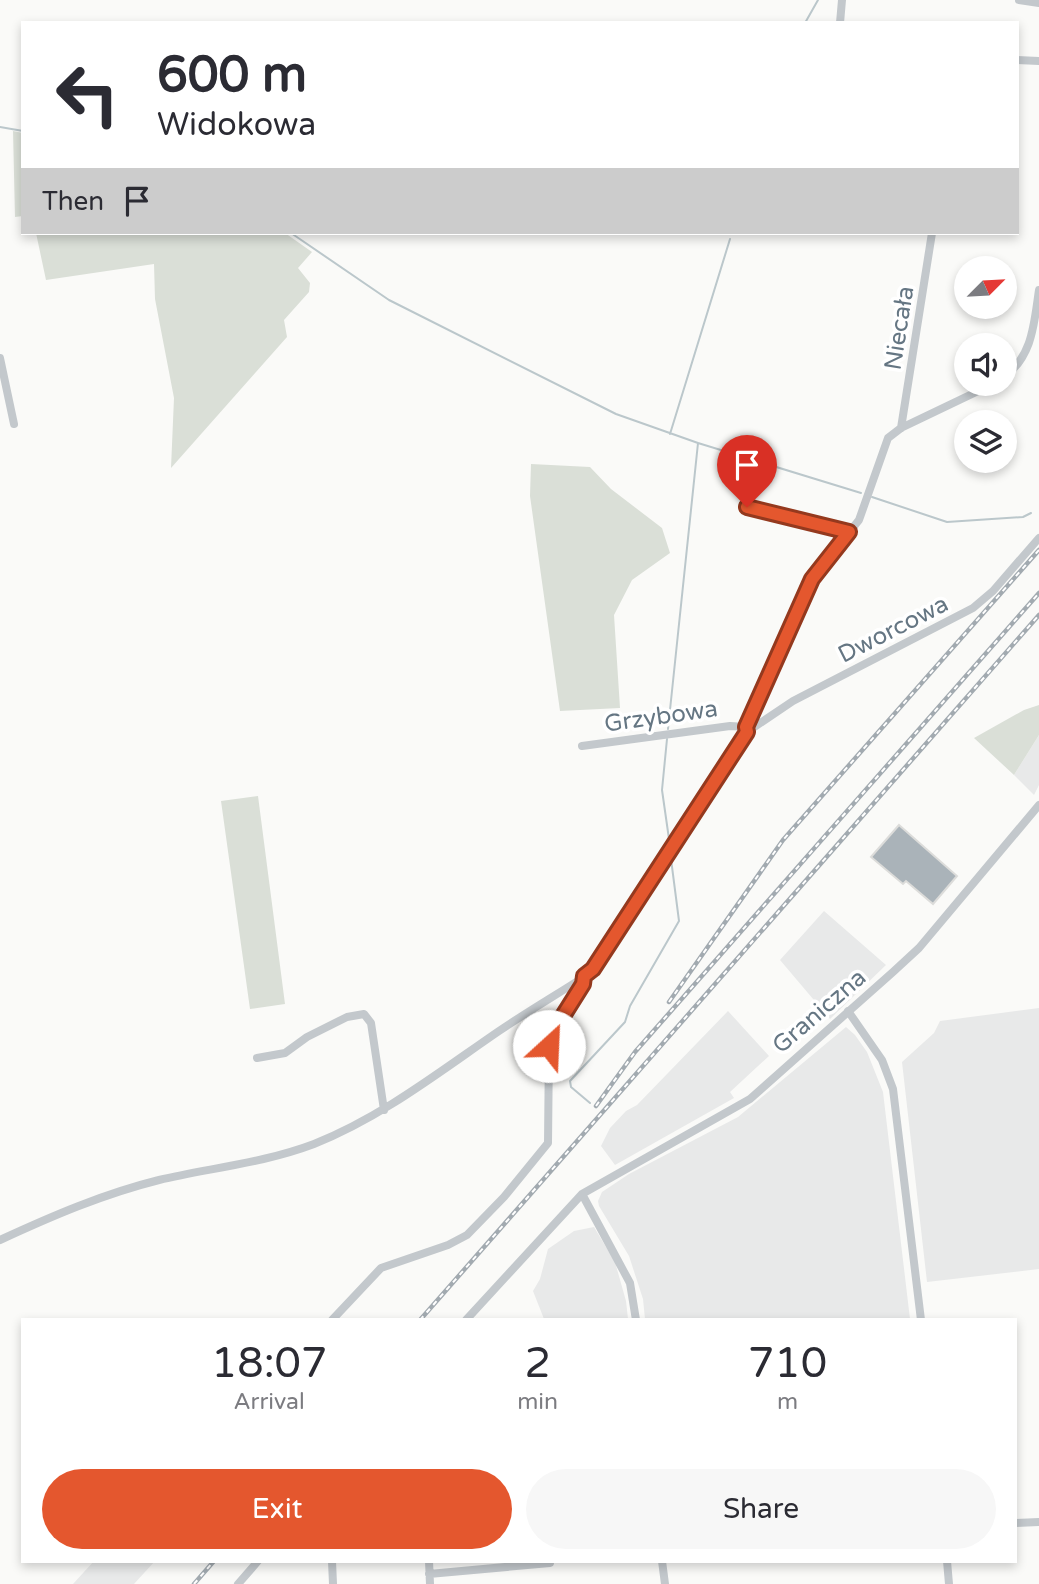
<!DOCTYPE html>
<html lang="en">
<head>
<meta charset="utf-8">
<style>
	:root { --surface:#fff; --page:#f7f7f7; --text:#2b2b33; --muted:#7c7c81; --accent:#e4572e }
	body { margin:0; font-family:"Varela Round",sans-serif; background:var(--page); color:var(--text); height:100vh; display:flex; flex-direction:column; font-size:26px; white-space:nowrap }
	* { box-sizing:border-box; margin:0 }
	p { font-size:23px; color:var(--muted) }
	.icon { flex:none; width:38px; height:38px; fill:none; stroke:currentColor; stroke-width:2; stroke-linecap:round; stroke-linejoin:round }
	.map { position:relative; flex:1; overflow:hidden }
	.panel { position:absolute; left:21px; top:1318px; width:996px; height:245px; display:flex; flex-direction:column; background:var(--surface); border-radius:0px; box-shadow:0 4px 10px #0003 }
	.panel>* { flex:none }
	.hud { position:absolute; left:21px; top:21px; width:998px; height:214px; border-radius:0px; box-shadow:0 4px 10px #0003; background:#fff; color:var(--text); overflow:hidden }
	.needle { width:46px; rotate:66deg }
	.controls { position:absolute; left:954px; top:256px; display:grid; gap:14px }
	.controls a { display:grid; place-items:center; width:63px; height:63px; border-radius:50%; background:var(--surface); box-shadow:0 4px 10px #0003; font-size:35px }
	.pin { position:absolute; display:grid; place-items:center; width:60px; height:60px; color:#fff; margin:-72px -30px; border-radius:50% 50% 50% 0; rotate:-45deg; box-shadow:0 0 7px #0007 }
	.pin .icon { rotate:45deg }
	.me { position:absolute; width:77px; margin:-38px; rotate:25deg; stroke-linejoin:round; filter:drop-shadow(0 0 5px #0008) }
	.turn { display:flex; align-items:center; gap:24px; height:147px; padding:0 21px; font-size:32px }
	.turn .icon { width:91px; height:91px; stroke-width:2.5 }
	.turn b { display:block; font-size:49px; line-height:60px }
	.then { display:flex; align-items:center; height:66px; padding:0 21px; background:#0003; gap:14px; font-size:26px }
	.eta { display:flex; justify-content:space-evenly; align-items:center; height:119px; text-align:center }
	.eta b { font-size:42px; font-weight:600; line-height:49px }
	.cta { display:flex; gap:14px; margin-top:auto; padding:14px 21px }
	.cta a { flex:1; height:80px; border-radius:42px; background:var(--accent); color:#fff; font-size:28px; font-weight:600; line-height:80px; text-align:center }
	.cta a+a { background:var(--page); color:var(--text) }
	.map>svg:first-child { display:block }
	.built { fill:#e8e9e9 }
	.green { fill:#dadfd7 }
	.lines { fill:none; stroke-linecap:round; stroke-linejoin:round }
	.stream { stroke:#bbc7cb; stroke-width:2 }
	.building { fill:#aab3b9; stroke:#dcdcda; stroke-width:2 }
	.minor { stroke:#c3c8cc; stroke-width:8 }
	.rail-casing { stroke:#a2aab0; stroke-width:4.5 }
	.rail { stroke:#fff; stroke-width:2; stroke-dasharray:5; stroke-linecap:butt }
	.route-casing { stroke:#94391e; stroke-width:18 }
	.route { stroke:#e4572e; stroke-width:12 }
	.labels { text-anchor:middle; stroke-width:7; stroke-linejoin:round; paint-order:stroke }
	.street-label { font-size:24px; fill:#657683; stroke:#fff }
</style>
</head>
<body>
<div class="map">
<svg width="1039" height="1584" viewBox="0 0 1039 1584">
	<rect width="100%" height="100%" fill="#fafaf8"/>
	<path class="built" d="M1039,735V785L1034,795L1014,775Z
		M824,911L886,965L830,1019L780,960Z
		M1039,1008V1269L927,1282L902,1062L934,1033L940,1021Z
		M728,1011L769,1056L730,1092L734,1098L615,1165L601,1146L610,1128L626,1111L637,1105Z
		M846,1027L855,1035L867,1052L883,1092L910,1319H645L643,1299L629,1256L599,1206L598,1201L602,1192L629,1174L738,1117Z
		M594,1227L615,1262L626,1301L628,1319H544L533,1291L540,1279L548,1249L574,1231Z
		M94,1561H155L134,1584H73Z"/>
	<path class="green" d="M13,131L23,133V216L15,217Z
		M36,233H285L312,252L298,268L310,283L309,292L284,320L287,337L171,468L174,398L155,299L154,264L46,280Z
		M531,464L590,467L611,489L662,528L670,553L632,580L614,615L620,708L560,711L530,496Z
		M1039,705V735L1014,775L974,738L1024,710Z
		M258,796L285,1004L250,1009L221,801Z"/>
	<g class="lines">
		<path class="stream" d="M805,23L818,0
			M0,127L23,131
			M291,233L389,300L616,414L698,443L668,729
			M670,434L730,239
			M698,443L861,493
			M872,497L947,522L1023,517L1031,513
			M667,739L662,790L669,839
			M590,1103L571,1087L570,1081L625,1022L630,1006L679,921L671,859"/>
	</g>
	<path class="building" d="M899,825L957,876L933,904L906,881L903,884L871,857Z"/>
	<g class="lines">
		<path class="minor" d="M1019,0L1039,3
			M840,23L842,0
			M1017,60L1039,61
			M0,358L14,424
			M1004,377C1033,356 1034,323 1039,290
			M901,428L932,233
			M747,507L849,532
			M747,732L748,722L812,579L859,520L888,438L901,428L995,383
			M582,746L730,726L746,727
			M848,1011L882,1060L893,1089L921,1320
			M257,1058L285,1053L307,1037L347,1017L364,1014L371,1023L384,1110
			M582,1194L630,1283L636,1320
			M0,1240C52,1216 103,1194 159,1180C210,1168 264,1163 314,1144C382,1117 439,1072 499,1031C527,1012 556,995 584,977L592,969L747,732L793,701L973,608L993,591L1039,538
			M332,1320L381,1268L448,1245L467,1235L504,1197L548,1143L549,1046L556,1027L583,984L584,977
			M466,1320L582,1194L750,1099L893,972L919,948L1039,805
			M1015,1523L1039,1522
			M332,1561L333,1584
			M429,1561L430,1584
			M662,1561L665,1584
			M947,1561L949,1584
			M429,1574L550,1563V1561
			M238,1584L258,1561"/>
		<g class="rail-casing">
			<path id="rail" d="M669,1002L783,840L1039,550
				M596,1106L635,1052L1039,593
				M420,1320L1039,615
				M194,1584L214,1561"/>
		</g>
		<use href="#rail" class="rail"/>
	</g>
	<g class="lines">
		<g class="route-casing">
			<path id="route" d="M549,1046L556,1027L583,984L584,976L593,969L747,732L746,727L812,579L849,532L747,507"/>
		</g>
		<use href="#route" class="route"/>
	</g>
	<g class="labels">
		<g class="street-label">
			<text transform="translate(899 328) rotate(-81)" y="8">Niecała</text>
			<text transform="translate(893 629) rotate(-27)" y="8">Dworcowa</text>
			<text transform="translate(661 716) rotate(-8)" y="8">Grzybowa</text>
			<text transform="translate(819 1011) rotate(-41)" y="8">Graniczna</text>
		</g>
	</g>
</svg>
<div class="controls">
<a><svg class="needle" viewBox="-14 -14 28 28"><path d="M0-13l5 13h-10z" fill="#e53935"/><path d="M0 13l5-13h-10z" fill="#7c7c81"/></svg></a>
<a><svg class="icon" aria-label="sound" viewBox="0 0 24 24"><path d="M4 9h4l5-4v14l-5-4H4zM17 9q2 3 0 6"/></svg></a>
<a><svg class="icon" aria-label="layers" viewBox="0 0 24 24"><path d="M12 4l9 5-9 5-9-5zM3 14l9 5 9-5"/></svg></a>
</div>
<div class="pin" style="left:747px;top:507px;background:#d93025"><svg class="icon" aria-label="arrive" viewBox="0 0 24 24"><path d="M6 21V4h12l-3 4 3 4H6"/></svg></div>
<svg class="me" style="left:549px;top:1046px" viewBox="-20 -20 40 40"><circle r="19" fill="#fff"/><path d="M0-13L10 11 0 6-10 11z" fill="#e4572e"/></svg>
<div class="hud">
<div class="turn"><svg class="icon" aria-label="left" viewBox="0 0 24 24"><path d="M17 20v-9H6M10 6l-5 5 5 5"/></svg><div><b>600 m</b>Widokowa</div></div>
<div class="then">Then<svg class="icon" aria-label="arrive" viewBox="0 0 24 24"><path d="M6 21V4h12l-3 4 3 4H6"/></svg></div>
</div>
<section class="panel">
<div class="eta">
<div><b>18:07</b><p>Arrival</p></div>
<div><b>2</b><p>min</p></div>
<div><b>710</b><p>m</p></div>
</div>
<div class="cta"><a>Exit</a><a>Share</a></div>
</section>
</div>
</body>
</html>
